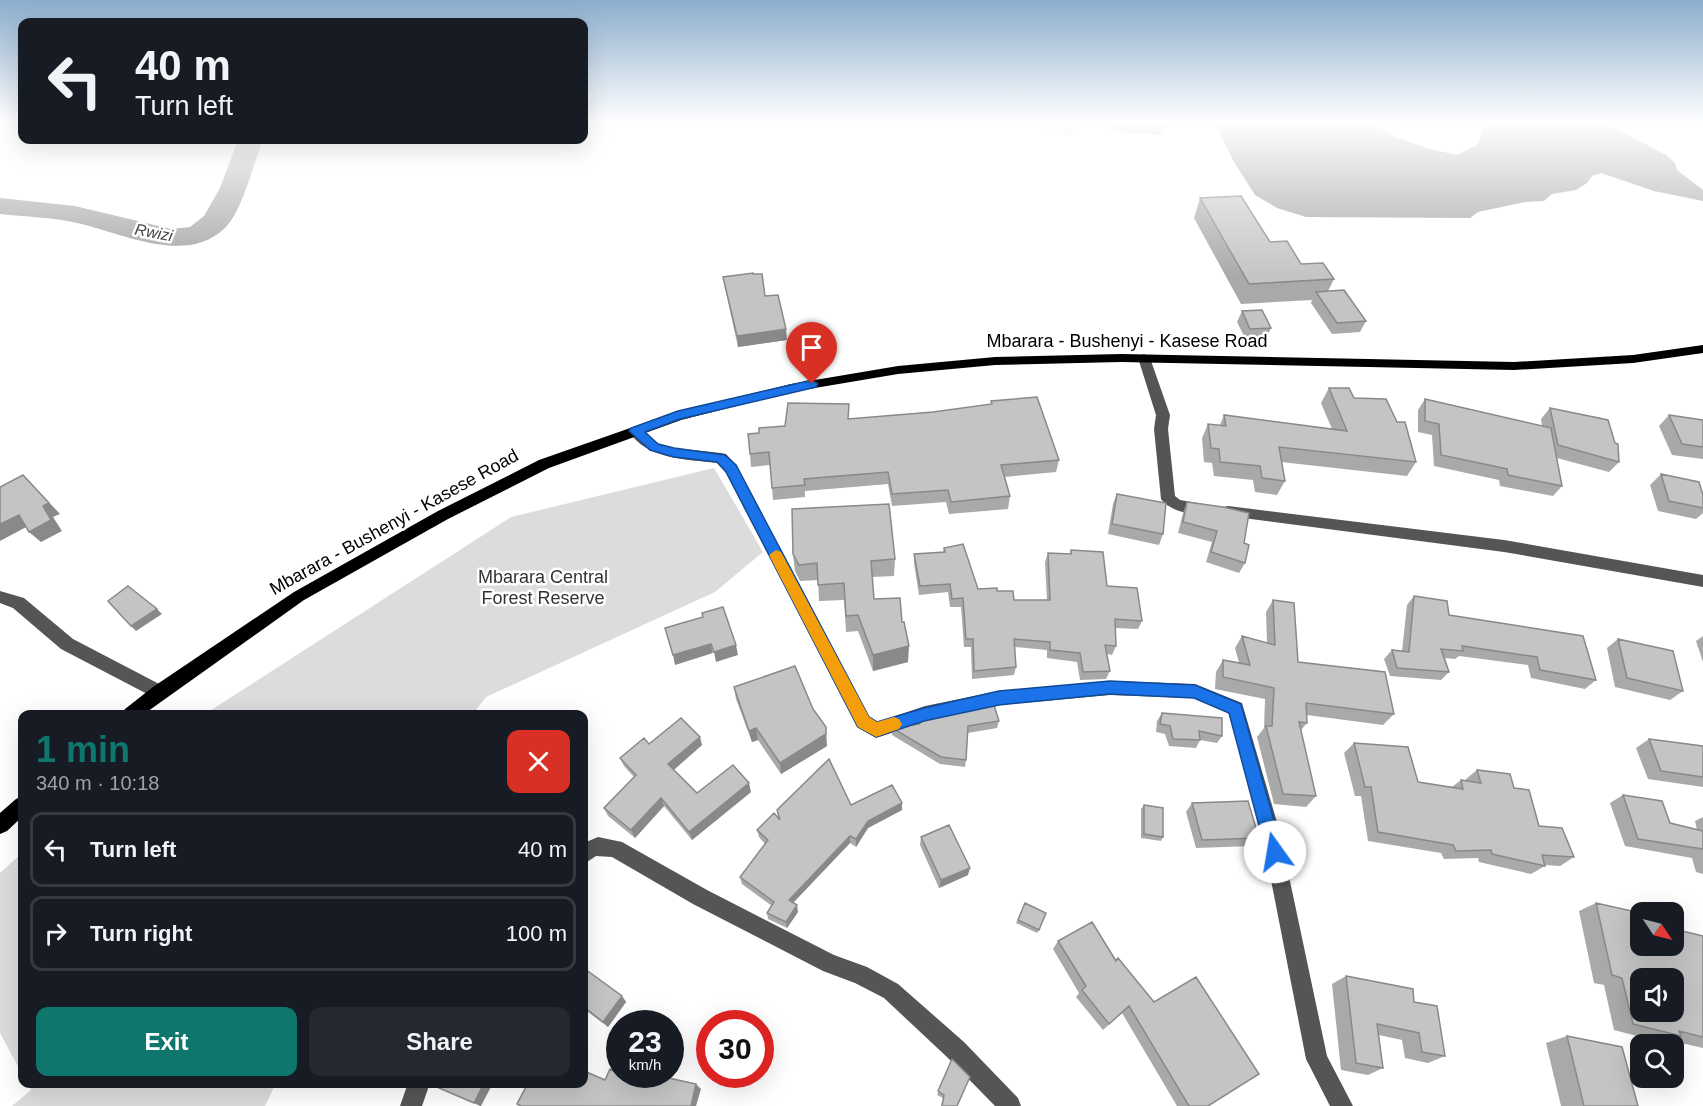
<!DOCTYPE html>
<html lang="en">
<head>
<meta charset="utf-8">
<style>
	:root { --surface:#171b24; --page:#242831; --text:#f1f3f6; --muted:#9ea1a6; --line:#363941; --accent:#0f766e }
	body { margin:0; font-family:Arial,sans-serif; background:var(--page); color:var(--text); height:100vh; display:flex; flex-direction:column; font-size:22px; white-space:nowrap }
	* { box-sizing:border-box; margin:0 }
	p { font-size:20px; color:var(--muted) }
	.icon { flex:none; width:33px; height:33px; fill:none; stroke:currentColor; stroke-width:2; stroke-linecap:round; stroke-linejoin:round }
	.map { position:relative; flex:1; overflow:hidden }
	.details { position:absolute; left:18px; top:710px; width:570px; height:378px; display:flex; flex-direction:column; background:var(--surface); border-radius:12px; box-shadow:0 6px 24px #0002 }
	.details>* { flex:none }
	.hud { position:absolute; left:18px; top:18px; width:570px; height:126px; border-radius:12px; box-shadow:0 6px 24px #0002; background:#171b24; color:var(--text); overflow:hidden }
	.needle { width:39px; rotate:125deg }
	.buttons { position:absolute; left:1630px; top:902px; display:grid; gap:12px }
	.buttons a { display:grid; place-items:center; width:54px; height:54px; border-radius:12px; background:var(--surface); box-shadow:0 6px 24px #0002; font-size:30px }
	.speed { position:absolute; left:606px; top:1010px; display:flex; gap:12px; font-size:30px; font-weight:700; text-align:center }
	.speed>* { display:grid; place-content:center; width:78px; height:78px; border-radius:50%; background:var(--surface); box-shadow:0 6px 24px #0002; line-height:1 }
	.speed small { font-size:15px; font-weight:400 }
	.speed .limit { border:9px solid #d22; background:#fff; color:#111 }
	.pin { position:absolute; display:grid; place-items:center; width:51px; height:51px; color:#fff; margin:-62px -26px; border-radius:50% 50% 50% 0; rotate:-45deg; box-shadow:0 0 6px #0007 }
	.pin .icon { rotate:45deg }
	.me { position:absolute; width:66px; margin:-33px; rotate:347deg; stroke-linejoin:round; filter:drop-shadow(0 0 4px #0008) }
	.turn { display:flex; align-items:center; gap:21px; height:126px; padding:0 18px; font-size:27px }
	.turn .icon { width:78px; height:78px; stroke-width:2.5 }
	.turn b { display:block; font-size:42px; line-height:51px }
	.round { display:grid; place-items:center; flex:none; width:63px; height:63px; border-radius:12px; background:var(--page) }
	.overview { display:flex; align-items:center; justify-content:space-between; height:102px; padding:0 18px }
	h1 { font-size:36px; font-weight:700; line-height:45px; color:var(--accent) }
	.primary-button { display:flex; gap:12px; margin-top:auto; padding:12px 18px }
	.primary-button a { flex:1; height:69px; border-radius:12px; background:var(--accent); color:#fff; font-size:24px; font-weight:700; line-height:69px; text-align:center }
	.primary-button a+a { background:var(--page); color:var(--text) }
	ul { padding:0; list-style:none }
	li { display:flex; align-items:center; gap:18px; height:75px; margin:0 12px 9px; padding:0 6px; border:3px solid var(--line); border-radius:12px }
	li div { flex:1 }
	li b { display:block; font-size:22px }
	li em { font-style:normal }
	.map>svg:first-child { display:block }
	.green { fill:#dcdcdc }
	.water { fill:#a3a3a3 }
	.lines { fill:none; stroke-linecap:round; stroke-linejoin:round }
	.river { fill:#a3a3a3; fill-rule:evenodd }
	.minor { fill:#555; fill-rule:evenodd }
	.major { fill:#000; fill-rule:evenodd }
	.wall { fill:#a9a9a9 }
	.shaded-wall { fill:#898989 }
	.building { fill:#c4c4c4; stroke:#898989; stroke-width:1.5; fill-rule:evenodd }
	.route { fill:#1a73e8; stroke:#114b97; stroke-width:1.5 }
	.slow { fill:#f59e0b }
	.labels { text-anchor:middle; stroke-width:5; stroke-linejoin:round; paint-order:stroke }
	.far-water-label { font-size:16px; font-style:italic; fill:#444; stroke:#fff }
	.street-label { font-size:18px; fill:#000; stroke:#fff }
	.park-label { font-size:18px; fill:#333; stroke:#fff }
</style>
</head>
<body>
<div class="map">
<svg width="1703" height="1106" viewBox="0 0 1703 1106">
	<rect width="100%" height="100%" fill="#fff"/>
	<path class="green" d="M1029,122H1087L1069,136Z
		M714,468L763,552L715,592L486,697L473,714H205L511,517Z
		M22,853V1074L0,1033V873Z
		M28,1083H276L265,1106H12L31,1090Z"/>
	<path class="water" d="M1211,122H1350L1378,127L1393,136L1426,148L1457,155L1477,145L1483,130L1492,122H1604L1666,155L1675,163L1677,170L1703,190V201L1654,191L1601,173L1592,176L1587,183L1576,190L1552,194L1544,201L1525,202L1478,212L1470,218L1306,217L1277,208L1255,195L1234,162L1215,124Z"/>
	<g class="lines">
		<path class="river" d="M238,140H263C253,164 243,210 225,228C186,266 122,233 77,223C52,217 25,217 0,214V198L75,206L171,229L190,227L204,216L220,188Z"/>
		<path class="minor" d="M1144,354L1150,358L1170,415L1168,429L1175,496L1180,500L1209,505L1211,509L1209,513C1195,517 1169,511 1161,499L1154,429L1156,415L1138,358Z
			M635,426L659,444L674,448L721,453L726,454L736,465L869,717L878,722L925,706L999,691L1110,681L1195,684L1242,703L1279,829L1327,1056L1353,1106H1330L1306,1059L1261,829L1229,713L1194,698L1110,695L999,705L925,722L876,738L857,727L726,472L717,463C686,459 648,460 628,431Z
			M1228,506L1504,540L1703,575V587L1504,552L1228,516L1223,515L1221,511L1223,507Z
			M0,591L24,598L73,639L165,687L167,692L165,697L159,699L153,697L61,649L13,608L0,603Z
			M598,837L622,842L707,890L834,955L867,967L898,984L964,1042L1018,1098L1021,1106H995L948,1058L884,998L855,983L823,971L693,904L612,857L596,856L584,864V843Z
			M408,1083H430L422,1106H400Z"/>
		<path class="major" d="M1703,345V353L1633,363L1514,370L1121,362L995,365L898,374L791,392L681,420L549,468L448,519L304,600L144,714H122L125,709L153,687L294,592L438,511L539,460L673,413L791,384L898,366L995,357L1121,354L1514,362L1633,355Z
			M22,796V817L7,831L0,834V813L16,799Z"/>
	</g>
	<path class="wall" d="M1112,122L1165,126L1162,135L1110,131Z
		M1200,198L1270,242L1301,264L1334,279L1328,291L1366,321L1360,332L1332,334L1311,303L1312,300L1241,304L1194,218Z
		M753,274L787,340L738,347L725,288L723,277Z
		M1242,311L1271,328L1266,339L1246,340L1237,322Z
		M1329,388L1354,398L1416,462L1407,476L1281,462L1285,481L1277,495L1255,492L1253,480L1214,476L1212,463L1204,462L1202,438L1208,424L1220,425L1224,415L1332,429L1321,403Z
		M1425,399L1542,426L1541,419L1550,408L1619,462L1609,472L1557,458L1562,486L1553,496L1500,486L1499,480L1434,466L1432,435L1418,432V410Z
		M991,401L1059,460L1056,472L1004,477L1010,496L1008,509L949,514L946,502L892,506L888,484L805,491V497L773,500L770,465L751,467L750,454L759,433L785,426L849,419L933,412L991,405Z
		M1669,415L1703,420V459L1672,455L1659,426Z
		M1661,474L1703,495V513L1696,519L1658,511L1650,485Z
		M1117,494L1163,534L1159,545L1108,534L1113,504Z
		M1187,502L1244,543L1245,563L1239,573L1206,562L1212,542L1178,533L1183,513Z
		M944,548L978,589L997,591L1014,600H1047L1045,562L1048,553L1070,554L1071,550L1142,621L1138,629L1115,628L1116,646L1112,655L1107,654L1110,671L1106,679L1080,680L1077,662L1047,658V650L1015,647L1016,667L1014,675L972,679L971,647H964L961,607H950L948,592L919,595L914,563V554L943,552Z
		M793,554L895,559L894,576L872,577L874,599L902,622L908,662L873,671L858,631L846,632L844,600L819,601L818,580L800,581L795,571Z
		M1414,596L1449,615L1596,680L1585,689L1531,678L1528,665L1459,656L1455,659L1445,658L1449,672L1441,680L1390,676L1384,659L1392,650L1402,651L1407,605Z
		M1273,600L1298,662L1394,714L1383,725L1307,715V723L1301,730L1316,796L1306,807L1274,804L1257,737L1264,728L1265,699L1215,689L1216,672L1223,660L1239,663L1235,648L1242,636L1267,643L1266,612Z
		M1703,636V662L1696,641Z
		M1618,639L1683,691L1670,700L1615,687L1607,648Z
		M734,687L827,746L781,774L758,740L752,742L736,699Z
		M1162,713L1222,736L1217,743L1200,740L1196,748L1169,746L1165,734L1156,732L1157,721Z
		M999,721L997,728L968,733L966,760L965,767L940,764L892,735V728Z
		M1649,739L1703,746V787L1648,779L1636,748Z
		M1354,743L1418,782L1452,787L1461,780L1466,781V779L1477,770L1514,788L1539,826L1574,857L1560,866L1544,865L1545,866L1531,874L1479,862L1478,858L1444,859L1441,853L1368,841L1361,796H1355L1344,753Z
		M649,744L702,745L674,770L697,793L751,792L692,840L664,806L635,838L608,816L604,808L634,777L624,766L620,758Z
		M1623,795L1670,823L1697,830L1695,821L1703,817V874L1696,872L1692,858L1625,846L1610,803Z
		M902,803V810L868,828L856,847L850,843L793,903L798,912L787,928L768,919L767,913L772,906L742,884L740,877L765,844L759,837L757,830L778,817L777,810Z
		M1192,803L1259,838L1252,846L1196,848L1186,812Z
		M1144,805L1163,837L1161,841L1141,838V809Z
		M921,837L968,875L939,888L920,845Z
		M1025,903L1039,930L1037,933L1016,923Z
		M1596,903L1641,945L1703,936V1048L1668,1040L1660,1042L1614,1030L1604,985L1594,983L1579,911Z
		M1058,941L1116,961L1208,1106H1177L1122,1013L1103,1030L1076,997L1079,993L1053,949Z
		M584,970L622,996L626,1002L608,1027L584,1009Z
		M1346,976L1414,1002L1445,1056L1428,1063L1405,1058L1402,1040L1379,1035L1383,1068L1368,1075L1341,1070L1332,984Z
		M1567,1036L1638,1106H1561L1546,1043Z
		M952,1059L957,1106H941L943,1098L937,1095Z"/>
	<path class="shaded-wall" d="M786,329L787,340L738,347L737,336Z
		M23,475L60,514L53,517L62,531L41,542L29,532Z
		M19,515L30,525L0,541V524Z
		M157,609L162,614L136,631L131,626Z
		M711,644L713,653L675,665L673,655Z
		M736,645L738,655L716,662L714,652Z
		M909,646L908,662L873,671V655Z
		M826,727L827,746L781,774L780,763Z
		M756,728L758,740L752,742L749,731Z
		M700,737L702,745L671,772L668,764Z
		M749,783L751,792L692,840L689,832Z
		M661,798L664,806L635,838L631,830Z
		M902,803V810L868,828L856,847V839L868,821Z
		M850,836V843L790,906L789,900Z
		M970,868L968,875L939,888L941,880Z
		M797,905L798,912L787,928L786,922Z
		M622,996L626,1002L608,1027L603,1022Z
		M484,1083H493L481,1106H480L474,1103Z
		M696,1084L701,1089L696,1106H691Z"/>
	<path class="building" d="M1112,122H1160L1165,126Z
		M1241,196L1270,242L1287,241L1301,264L1323,263L1334,279L1249,284L1200,198Z
		M753,273V274H762L765,296L778,295L786,329L737,336L723,277Z
		M1344,290L1366,321L1337,323L1316,292Z
		M1262,310L1271,328L1250,329L1242,311Z
		M1329,388H1349L1354,398L1386,399L1397,422H1405L1416,462L1279,447L1285,481L1262,478L1260,466L1220,462L1219,449L1211,448L1208,424L1226,426L1224,415L1347,431Z
		M1037,397L1059,460L1001,465L1010,496L951,502L948,490L892,494L888,472L804,479L805,485L772,488L769,452L750,454L748,434L759,433V428L785,426L788,403L849,404L848,419L933,412L992,404L991,401Z
		M1425,399L1551,428L1562,486L1508,475L1507,469L1441,455L1439,424L1425,421Z
		M1550,408L1608,420L1615,443L1618,444L1619,462L1558,445Z
		M1669,415L1703,420V447L1682,444Z
		M1661,474L1699,482L1703,495V508L1669,501Z
		M23,475L49,503L43,506L51,520L29,532L19,515L0,524V487Z
		M1117,494L1166,503L1163,534L1112,524Z
		M1187,502L1223,507L1249,513L1244,543L1249,545L1245,563L1211,552L1217,531L1183,522Z
		M889,504L895,559L871,561L874,599L900,598L902,622H904L909,646L873,655L858,615L846,616L844,583L818,585L817,563L799,565L793,554L792,509Z
		M963,544L978,589L997,588V591H1013L1014,600H1050L1048,553L1071,554V550L1103,552L1107,586L1137,588L1142,621L1115,619L1116,646L1105,645L1110,671L1083,672L1080,653L1050,650V642L1014,639L1016,667L974,671L973,639H966L963,598L952,599L950,584L920,586L914,554L945,552L944,548Z
		M128,586L157,609L131,626L108,601Z
		M1414,596L1447,601L1449,615L1583,636L1596,680L1540,670L1537,657L1462,646L1463,651L1441,649L1449,672L1397,668L1392,650L1409,652Z
		M1273,600L1294,603L1298,662L1385,672L1394,714L1306,703L1307,723L1299,722L1316,796L1283,794L1266,726H1272L1274,688L1223,677V660L1250,665L1242,636L1275,645Z
		M723,607L736,645L714,652L711,644L673,655L665,628L703,617L702,613Z
		M1618,639L1673,651L1683,691L1627,678Z
		M795,666L813,709L826,727V734L780,763L756,728L749,731L734,687Z
		M993,702L999,721L968,726L966,760L941,757L892,728L919,724L927,717Z
		M1162,713L1222,718V736L1199,731L1200,740L1173,739L1170,726L1160,724Z
		M681,718L700,737L668,764L697,793L733,765L749,783L689,832L661,798L631,830L604,808L636,775L620,758L644,738L649,744Z
		M1649,739L1703,746V777L1661,771Z
		M1354,743L1408,747L1418,782L1463,789L1461,780L1481,783L1477,770L1510,774L1514,788L1529,790L1539,826L1562,828L1574,857L1542,855L1545,866L1492,854L1491,850L1456,851L1453,845L1378,832L1371,787H1365Z
		M829,759L851,805L892,785L902,803L868,821L856,839L850,836L789,900L797,905L786,922L767,913L774,902L740,877L768,840L757,830L774,813L780,820L777,810Z
		M1623,795L1662,801L1670,823L1703,831V849L1638,839Z
		M1248,801L1259,838L1202,840L1192,803Z
		M1144,805L1163,808V837L1144,834Z
		M949,825L970,868L941,880L921,837Z
		M1025,903L1046,913L1039,930L1018,920Z
		M1596,903L1641,913V945H1674V929L1703,936V1037L1679,1031L1681,1036L1633,1024L1622,978L1612,975ZM1641,978H1674V1011H1641Z
		M1092,922L1116,961L1118,958L1154,1002L1196,977L1259,1074L1208,1106H1189L1129,1006L1109,1024L1082,990L1086,986L1058,941Z
		M585,969L622,996L603,1022L584,1007V970Z
		M1346,976L1413,989L1414,1002L1437,1006L1445,1056L1422,1052L1419,1033L1377,1024L1383,1068L1356,1063Z
		M1567,1036L1622,1047L1638,1106H1584Z
		M952,1059L970,1077L957,1106H942L944,1095L938,1091Z
		M610,1069L633,1079L634,1074H651L696,1084L691,1106H521L517,1104L528,1083H536L547,1087L549,1083H584V1071L605,1080Z
		M434,1083H484L474,1103L432,1085Z"/>
	<linearGradient id="sky" x2="0" y2="1"><stop stop-color="#8cadcc"/><stop offset="0.44" stop-color="#fff"/><stop offset="1" stop-color="#fff" stop-opacity="0"/></linearGradient>
	<rect width="1703" height="277" fill="url(#sky)"/>
	<path class="route" d="M812,380L818,384L816,387L680,419L645,432L658,444L674,448L725,455L736,465L869,717L877,722L924,708L999,691L1110,681L1195,685L1241,704L1283,852L1281,858L1275,861L1269,858L1266,852L1229,713L1194,698L1110,694L999,705L924,721L876,737L858,727L726,472L717,462L674,457L650,450L629,431L631,428L678,411Z"/>
	<path class="slow" d="M776,550L781,552L869,717L877,722L894,717L899,719L902,724L899,729L876,737L858,727L769,555Z"/>
	<g class="labels">
		<g class="far-water-label">
			<text transform="translate(154 232) rotate(11)" y="6">Rwizi</text>
		</g>
		<g class="street-label">
			<text x="1127" y="347">Mbarara - Bushenyi - Kasese Road</text>
			<text transform="translate(394 522) rotate(-29)" y="6">Mbarara - Bushenyi - Kasese Road</text>
		</g>
		<g class="park-label">
			<text x="543" y="583">Mbarara Central<tspan x="543" dy="21">Forest Reserve</tspan></text>
		</g>
	</g>
</svg>
<div class="buttons">
<a><svg class="needle" viewBox="-14 -14 28 28"><path d="M0-13l5 13h-10z" fill="#e53935"/><path d="M0 13l5-13h-10z" fill="#9ea1a6"/></svg></a>
<a><svg class="icon" aria-label="sound" viewBox="0 0 24 24"><path d="M4 9h4l5-4v14l-5-4H4zM17 9q2 3 0 6"/></svg></a>
<a><svg class="icon" aria-label="search" viewBox="0 0 24 24"><circle cx="10" cy="10" r="6"/><path d="M15 15l6 6"/></svg></a>
</div>
<div class="speed"><div>23<small>km/h</small></div><div class="limit">30</div></div>
<div class="pin" style="left:812px;top:384px;background:#d93025"><svg class="icon" aria-label="arrive" viewBox="0 0 24 24"><path d="M6 21V4h12l-3 4 3 4H6"/></svg></div>
<svg class="me" style="left:1275px;top:852px" viewBox="-20 -20 40 40"><circle r="19" fill="#fff"/><path d="M0-13L10 11 0 6-10 11z" fill="#1a73e8"/></svg>
<div class="hud">
<div class="turn"><svg class="icon" aria-label="left" viewBox="0 0 24 24"><path d="M17 20v-9H6M10 6l-5 5 5 5"/></svg><div><b>40 m</b>Turn left</div></div>
</div>
<section class="details">
<div class="overview"><div><h1>1 min</h1><p>340 m · 10:18</p></div><a class="round" style="background:#d93025;color:#fff"><svg class="icon" aria-label="close" viewBox="0 0 24 24"><path d="M6 6l12 12M18 6L6 18"/></svg></a></div>
<ul>
<li><svg class="icon" aria-label="left" viewBox="0 0 24 24"><path d="M17 20v-9H6M10 6l-5 5 5 5"/></svg><div><b>Turn left</b></div><em>40 m</em></li>
<li><svg class="icon" aria-label="right" viewBox="0 0 24 24"><path d="M7 20v-9h11M14 6l5 5-5 5"/></svg><div><b>Turn right</b></div><em>100 m</em></li>
</ul>
<div class="primary-button"><a>Exit</a><a>Share</a></div>
</section>
</div>
</body>
</html>
